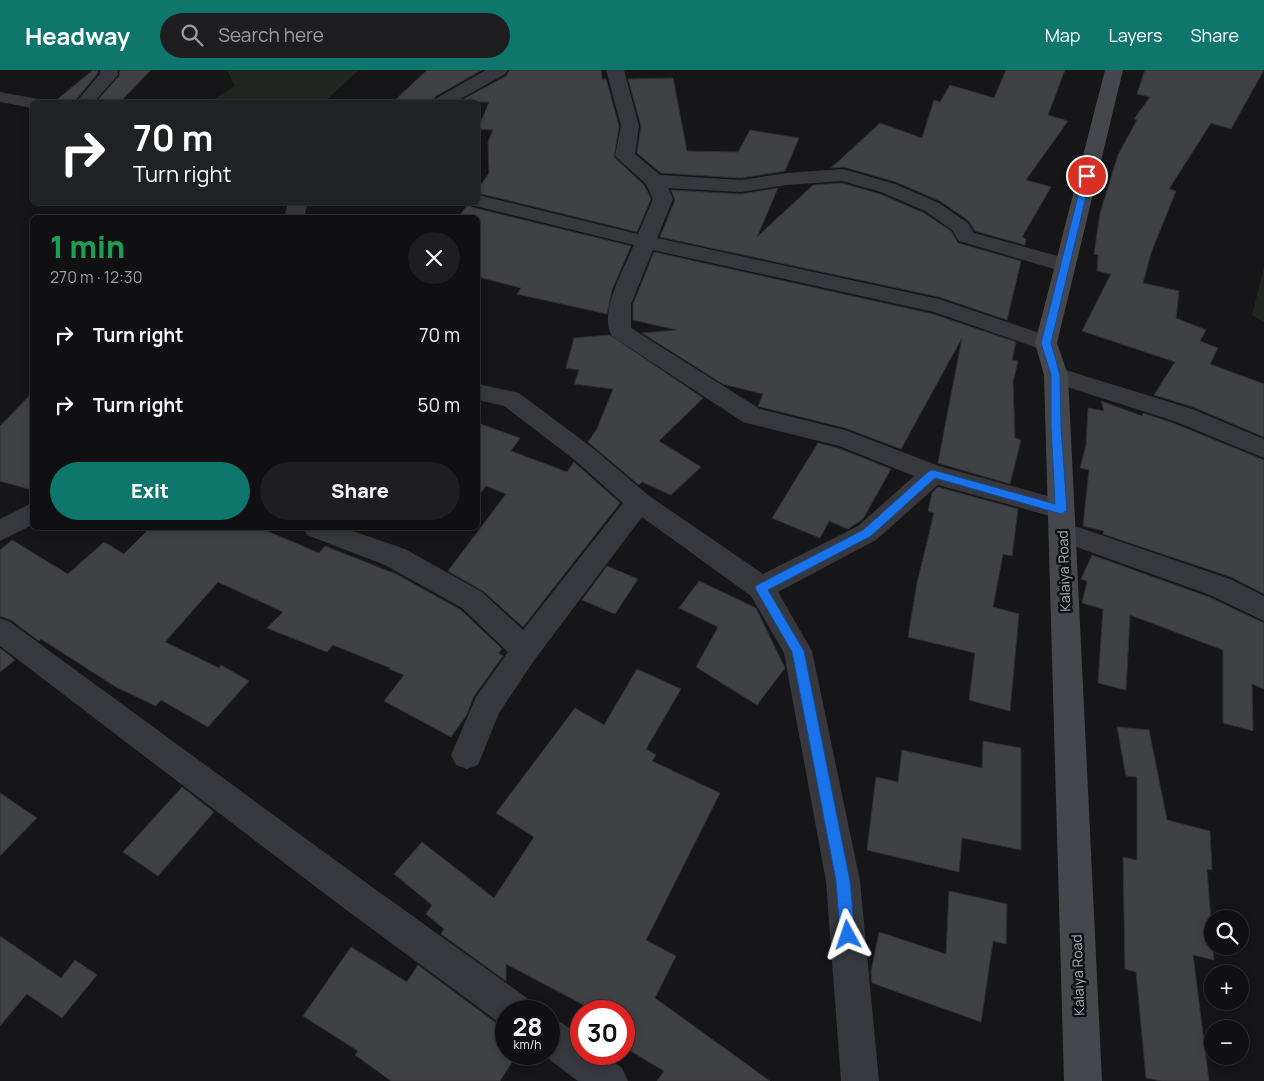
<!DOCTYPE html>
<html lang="en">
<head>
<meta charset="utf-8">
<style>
	:root { --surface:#101012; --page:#1e1e20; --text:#f1f3f6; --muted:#9c9d9f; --line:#303032; --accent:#0f766e }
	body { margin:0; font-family:Manrope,sans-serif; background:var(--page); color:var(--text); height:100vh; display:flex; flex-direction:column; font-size:19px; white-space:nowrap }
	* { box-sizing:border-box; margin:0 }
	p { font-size:16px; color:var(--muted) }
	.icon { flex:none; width:28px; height:28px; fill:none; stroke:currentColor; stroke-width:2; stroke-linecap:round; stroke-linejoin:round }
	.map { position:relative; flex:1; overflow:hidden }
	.details { position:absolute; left:30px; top:145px; width:450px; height:315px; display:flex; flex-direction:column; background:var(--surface); border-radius:8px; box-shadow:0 2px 8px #0003,0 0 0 1px var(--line) }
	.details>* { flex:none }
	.banner { position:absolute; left:30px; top:30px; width:450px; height:105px; border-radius:8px; box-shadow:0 2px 8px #0003,0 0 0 1px var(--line); background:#202124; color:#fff; overflow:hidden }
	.controls { position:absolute; left:1204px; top:840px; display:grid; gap:10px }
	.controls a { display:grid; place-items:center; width:45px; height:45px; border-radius:50%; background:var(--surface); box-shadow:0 2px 8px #0003,0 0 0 1px var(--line); font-size:25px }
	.speed { position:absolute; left:495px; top:930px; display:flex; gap:10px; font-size:25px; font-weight:700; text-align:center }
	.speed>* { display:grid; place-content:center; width:65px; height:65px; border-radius:50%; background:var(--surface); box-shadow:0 2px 8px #0003,0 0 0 1px var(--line); line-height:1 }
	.speed small { font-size:12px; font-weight:400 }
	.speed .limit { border:8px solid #d22; background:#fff; color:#111 }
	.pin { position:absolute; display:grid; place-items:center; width:42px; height:42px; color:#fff; margin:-21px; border:2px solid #fff; border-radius:50%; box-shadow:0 1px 5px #0007 }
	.me { position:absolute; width:55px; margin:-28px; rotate:355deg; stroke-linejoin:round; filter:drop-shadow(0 0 4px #0008) }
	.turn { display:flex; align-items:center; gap:18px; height:105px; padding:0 20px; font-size:22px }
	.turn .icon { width:65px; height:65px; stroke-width:2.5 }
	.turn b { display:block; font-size:35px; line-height:42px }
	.round { display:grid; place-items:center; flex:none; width:52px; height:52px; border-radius:26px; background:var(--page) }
	.head { display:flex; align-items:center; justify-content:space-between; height:85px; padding:0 20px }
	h1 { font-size:30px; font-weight:800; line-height:38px; color:#1e9e55 }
	.action { display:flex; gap:10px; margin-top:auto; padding:10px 20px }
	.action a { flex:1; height:58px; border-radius:30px; background:var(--accent); color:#fff; font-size:20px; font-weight:800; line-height:58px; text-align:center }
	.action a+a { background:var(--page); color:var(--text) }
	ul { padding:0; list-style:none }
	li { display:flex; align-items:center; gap:15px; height:70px; padding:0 20px }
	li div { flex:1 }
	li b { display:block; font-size:19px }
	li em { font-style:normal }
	header { display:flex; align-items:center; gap:30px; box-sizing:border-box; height:70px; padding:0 25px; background:var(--accent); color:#fff }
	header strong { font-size:24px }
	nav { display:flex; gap:28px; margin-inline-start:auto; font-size:18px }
	.search { width:350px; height:45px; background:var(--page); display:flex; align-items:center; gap:12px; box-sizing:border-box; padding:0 18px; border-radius:28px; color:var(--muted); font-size:19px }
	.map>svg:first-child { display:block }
	.green { fill:#1e261f }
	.building { fill:#404145; stroke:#303034 }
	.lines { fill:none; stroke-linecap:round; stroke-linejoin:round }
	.street { fill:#37383d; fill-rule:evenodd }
	.secondary { fill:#45474d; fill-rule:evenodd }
	.route { fill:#1a73e8; stroke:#114b97 }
	.labels { text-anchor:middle; stroke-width:5; stroke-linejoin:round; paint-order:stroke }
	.street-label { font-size:14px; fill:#a8adb8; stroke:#111113 }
</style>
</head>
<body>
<header>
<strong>Headway</strong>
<div class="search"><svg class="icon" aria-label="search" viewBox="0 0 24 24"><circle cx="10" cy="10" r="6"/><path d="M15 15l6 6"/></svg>Search here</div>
<nav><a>Map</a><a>Layers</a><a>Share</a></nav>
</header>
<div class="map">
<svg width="1264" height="1011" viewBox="0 0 1264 1011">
	<rect width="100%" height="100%" fill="#161618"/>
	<path class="green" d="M227,0H359L324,32H209L235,16Z
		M1264,197V252L1252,245Z"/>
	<path class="building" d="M93,0H98V3L74,32H54Z
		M120,0H151L120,32H96L119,6Z
		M427,0H482L436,26L432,32H393Z
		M510,0H601L602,9H606L619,56L614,87L644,115L651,129L637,162L478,123V119L489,103L488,72L493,60L478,59L489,32H458L506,6Z
		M1006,0H1065L1048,45L1068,51L1026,110L1051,117L1022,167L1026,169L1025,175L975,161L969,151L940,131L896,112L844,97L831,98L880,53L922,68L934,30L940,32L950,15L994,28Z
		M1145,0H1264L1231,59L1211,53L1169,119L1176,121L1151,183L1143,213L1179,221L1176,248L1206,260L1200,271L1218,278L1210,294L1264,314V367L1193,337L1154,325L1175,292L1082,261L1111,204L1097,201L1098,185L1094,184L1100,143L1118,85L1137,50L1134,49L1150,27L1137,24Z
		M673,8L687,81L738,82L750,60L799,68L785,101L741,108L661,103L637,83L641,56L628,9Z
		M842,113L880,124L924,143L951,161L958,173L1021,191L1007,250L939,227L660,167L675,130L671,120L741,124L778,118L757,167L813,115Z
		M468,134L471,137L631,176L612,220L607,244L517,224L521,218L478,207V148H458Z
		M654,182L933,244L1016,272L1012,290L1018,291L1013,312L1015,368L1021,370L1010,414L938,393L962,268L901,379L845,358L761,337L758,336L763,324L723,314L642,263L677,260L633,250V234Z
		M610,265L703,328L659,371L701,397L671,425L642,412L639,415L588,372L597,359L613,319L574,314L579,300L566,298L574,268Z
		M32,323V420L0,411V356Z
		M1101,331L1142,346L1143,343L1173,353L1264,390V524L1231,507L1103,464L1104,461L1083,456L1089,400L1080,398L1086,375L1088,338L1104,341Z
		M478,353L520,368L511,381L567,402L574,392L620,433L523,557L483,521L448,501L506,424L486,416L478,427Z
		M818,373L838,378L891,399L863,449L848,459L829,451L820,468L772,448Z
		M938,417L1018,439L1012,486L1003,484L993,537L1019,544L1010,641L969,630L975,583L908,567L917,513L934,443L928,441L932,423Z
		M150,458H260L319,483L325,476L396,504L461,540L502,579L498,583L503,586L474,626L466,646L451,667L384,631L404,605L389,599L390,598L333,575L327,582L267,558L283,542L218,512L165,572L219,598L221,595L249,611L208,657L161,630L156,636L116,617L41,569L39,571L11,550L0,546V480L12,470L68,504L104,472L124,484Z
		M1092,485L1209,527L1264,553V619L1252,614L1253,661L1223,653V580L1130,545L1126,620L1098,613L1103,539L1082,533L1087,511L1081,509Z
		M607,496L638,509L615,544L582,530Z
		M699,511L756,538L785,598L757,635L696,597L718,557L679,538Z
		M0,578L15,590L0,602Z
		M637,599L681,619L646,679L656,685L652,691L720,723L646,870L676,886L655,928L770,1011H657L664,1001L624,977V941H595L506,894V911L441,864L444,859L426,844L432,835L394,804L422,772L494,828L534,767L496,743L575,638L604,655Z
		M1117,657L1149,660L1167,750L1210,761L1212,800L1207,799L1214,890L1193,885L1209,1011H1161L1146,1008L1136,902L1125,899L1123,787L1137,790V707L1126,706Z
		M983,671L1021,678V780L962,768L959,802L867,780L876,707L898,712L902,680L982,698Z
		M182,717L214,742L158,806L123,782Z
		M0,723L37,748L0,786Z
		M949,821L1007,834L1006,874L993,871L981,952L872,913L871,902L879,862L946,884Z
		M0,866L61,908L75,890L97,905L62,948L27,924L0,956Z
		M351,877L407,912L418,895L500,956L506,958V984H517L500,1011H391L355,985L358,981L303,946Z"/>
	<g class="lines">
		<path class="street" d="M100,0H118V5L94,32H76L100,4Z
			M486,0H508L505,4L455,32H434L437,28Z
			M606,0H624L639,56L635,84L660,105L741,110L787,103L843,99L895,114L939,133L968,153L974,163L1072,190L1075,195L1072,200L1064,202L959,171L952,160L925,141L881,122L842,111L787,115L741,122L668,118L673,129L657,168L939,229L1054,268L1057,273L1054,278L1046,281L934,242L653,180L631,234V258L760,339L845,360L939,396L1070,432L1074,439L1070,446L1061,449L938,415L876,470L778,522L812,581L860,811L879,1011H841L826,811L784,583L751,526L642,447L535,589L499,643L478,695L467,699L456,695L451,685L476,627L508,582L462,538L385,495L307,465L303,458H344L405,479L482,522L523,560L623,433L576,391L504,336L478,330V314L519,323L594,379L648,425L763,504L858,456L914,406L839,376L743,352L612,266C598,244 624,198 634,175L471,135L469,132H478V125L638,164L653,129L646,114L615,86L621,56Z
			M0,22L38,29L41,32H32V38L0,32Z
			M288,132H308L304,148H284Z
			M1056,297L1192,339L1264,369V388L1174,351L1048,311L1044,305L1048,299Z
			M32,433V455L0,471V449Z
			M1063,452L1230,509L1264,526V551L1210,525L1054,469L1050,462L1054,455Z
			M0,548L10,552L361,809L527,928L532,941H506V956L501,954L337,833L0,576Z
			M549,948L562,953L581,967V984H603L622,998L628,1011H578L542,984H549Z"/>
		<path class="secondary" d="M1105,0H1123L1057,273L1068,305L1102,1011H1064L1044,305L1035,273Z"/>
	</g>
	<path class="route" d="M1087,104L1091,106L1051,273L1060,305L1061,356L1067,440L1065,442L1061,444L935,408L871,466L768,520L804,581L850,811L855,865L853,870L848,872L842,870L840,865L836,811L792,582L755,518L757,515L863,460L929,401L933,400L1055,434L1051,356V305L1041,273L1083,106Z"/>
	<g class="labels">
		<g class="street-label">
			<text transform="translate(1064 501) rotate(-92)" y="5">Kalaiya Road</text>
			<text transform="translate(1078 905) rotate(-92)" y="5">Kalaiya Road</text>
		</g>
	</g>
</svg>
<div class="controls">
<a><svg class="icon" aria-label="search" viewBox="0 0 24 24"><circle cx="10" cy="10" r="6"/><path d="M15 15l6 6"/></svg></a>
<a>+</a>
<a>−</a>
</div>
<div class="speed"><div>28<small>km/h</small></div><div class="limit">30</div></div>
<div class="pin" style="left:1087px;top:106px;background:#d93025"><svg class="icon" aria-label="arrive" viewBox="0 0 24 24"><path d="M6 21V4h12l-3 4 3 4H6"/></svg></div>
<svg class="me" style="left:848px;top:865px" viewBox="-20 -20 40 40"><path d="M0-17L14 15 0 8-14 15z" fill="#1a73e8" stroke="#fff" stroke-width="4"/></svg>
<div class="banner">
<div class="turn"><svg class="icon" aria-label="right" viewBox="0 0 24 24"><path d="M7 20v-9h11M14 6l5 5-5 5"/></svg><div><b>70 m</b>Turn right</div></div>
</div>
<section class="details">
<div class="head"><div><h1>1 min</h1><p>270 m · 12:30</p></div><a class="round"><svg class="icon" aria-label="close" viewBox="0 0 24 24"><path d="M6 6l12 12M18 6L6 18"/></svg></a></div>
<ul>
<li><svg class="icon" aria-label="right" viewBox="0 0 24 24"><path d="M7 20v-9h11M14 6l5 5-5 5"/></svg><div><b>Turn right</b></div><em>70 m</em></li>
<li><svg class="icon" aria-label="right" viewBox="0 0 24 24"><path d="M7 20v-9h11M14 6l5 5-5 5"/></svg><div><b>Turn right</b></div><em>50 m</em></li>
</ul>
<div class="action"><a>Exit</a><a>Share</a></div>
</section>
</div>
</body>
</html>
